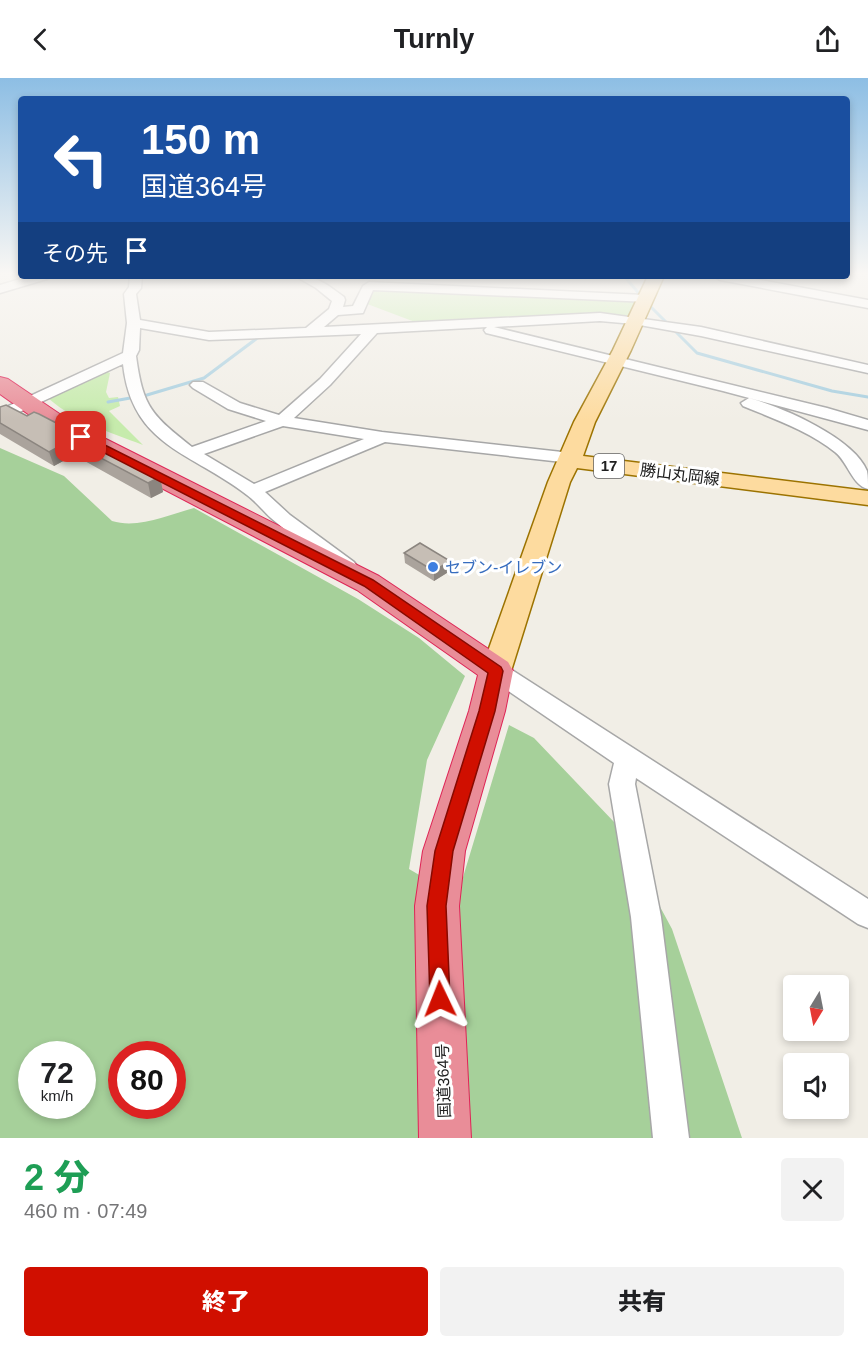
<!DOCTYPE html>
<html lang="ja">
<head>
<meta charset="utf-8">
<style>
	:root { --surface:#fff; --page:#f2f2f2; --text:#202124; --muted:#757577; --accent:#d00f00 }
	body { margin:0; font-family:Helvetica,"Noto Sans JP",sans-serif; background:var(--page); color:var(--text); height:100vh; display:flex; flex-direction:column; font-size:22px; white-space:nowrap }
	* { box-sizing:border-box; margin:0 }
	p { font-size:20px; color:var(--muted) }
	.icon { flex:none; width:33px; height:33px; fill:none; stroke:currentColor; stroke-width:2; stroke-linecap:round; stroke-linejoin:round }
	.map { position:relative; height:1060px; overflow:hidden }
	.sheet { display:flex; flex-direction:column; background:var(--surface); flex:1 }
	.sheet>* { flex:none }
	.hud { position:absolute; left:18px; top:18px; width:832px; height:183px; border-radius:6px; box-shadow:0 3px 9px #0003; background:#1a4fa0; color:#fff; overflow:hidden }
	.needle { width:39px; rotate:190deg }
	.tools { position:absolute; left:783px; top:897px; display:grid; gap:12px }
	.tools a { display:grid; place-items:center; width:66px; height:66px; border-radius:6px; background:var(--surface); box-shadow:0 3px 9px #0003; font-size:30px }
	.speed { position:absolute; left:18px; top:963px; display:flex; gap:12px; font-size:30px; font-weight:700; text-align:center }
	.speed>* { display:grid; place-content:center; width:78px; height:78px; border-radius:50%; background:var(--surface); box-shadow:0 3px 9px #0003; line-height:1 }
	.speed small { font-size:15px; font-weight:400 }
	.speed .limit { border:9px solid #d22; background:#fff; color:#111 }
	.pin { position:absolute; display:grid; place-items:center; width:51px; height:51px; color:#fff; margin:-26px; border-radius:12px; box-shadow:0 3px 9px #0006 }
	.me { position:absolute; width:66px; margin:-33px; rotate:358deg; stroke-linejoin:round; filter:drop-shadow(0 0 4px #0008) }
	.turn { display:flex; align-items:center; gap:21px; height:126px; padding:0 24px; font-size:27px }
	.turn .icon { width:78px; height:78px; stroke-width:2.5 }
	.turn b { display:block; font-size:42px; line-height:51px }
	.then { display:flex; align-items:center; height:57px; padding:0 24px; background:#0003; gap:12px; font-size:22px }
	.round { display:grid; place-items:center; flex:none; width:63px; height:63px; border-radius:6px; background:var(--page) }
	.head { display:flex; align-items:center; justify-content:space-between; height:102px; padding:0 24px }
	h1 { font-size:36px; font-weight:800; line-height:45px; color:#1e9e55 }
	.button { display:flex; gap:12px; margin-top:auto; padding:12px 24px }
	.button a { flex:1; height:69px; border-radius:6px; background:var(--accent); color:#fff; font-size:24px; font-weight:800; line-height:69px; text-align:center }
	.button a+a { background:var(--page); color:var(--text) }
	header { display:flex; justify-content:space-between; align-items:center; height:78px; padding:0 24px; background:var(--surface); font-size:27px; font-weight:800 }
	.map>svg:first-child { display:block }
	.grass { fill:#c6ebac }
	.forest { fill:#a6d09a; fill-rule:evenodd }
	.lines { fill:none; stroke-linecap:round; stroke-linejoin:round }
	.stream { stroke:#a6cedf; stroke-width:3 }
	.minor-casing { stroke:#a7a7a7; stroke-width:3 }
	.major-casing { stroke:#9c7300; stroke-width:3 }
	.highway-casing { stroke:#de2456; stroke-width:2 }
	.minor { fill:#fff; fill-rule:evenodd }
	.major { fill:#fddb9f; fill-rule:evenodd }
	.highway { fill:#e98d98; fill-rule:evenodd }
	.wall { fill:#aaa39c }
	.shaded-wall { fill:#8b857f }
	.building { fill:#c6beb5; stroke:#8b857f; stroke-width:1.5 }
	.route { fill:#d00f00; stroke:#870a00; stroke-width:1.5 }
	.shop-dot { fill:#3f7fe0; stroke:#fff; stroke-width:2 }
	.labels { text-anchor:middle; stroke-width:6; stroke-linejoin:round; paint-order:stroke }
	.shield { fill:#fff; stroke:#636363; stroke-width:1.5 }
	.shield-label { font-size:15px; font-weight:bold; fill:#202020 }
	.street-label { font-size:16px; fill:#202020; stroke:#fff }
	.shop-label { font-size:16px; fill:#366cbe; stroke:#fff; text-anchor:start }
</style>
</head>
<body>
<header><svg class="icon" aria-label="back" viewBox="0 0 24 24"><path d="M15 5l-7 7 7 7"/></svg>Turnly<svg class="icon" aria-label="share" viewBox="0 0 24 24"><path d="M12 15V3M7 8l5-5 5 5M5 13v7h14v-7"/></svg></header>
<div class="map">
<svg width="868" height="1060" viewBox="0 0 868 1060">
	<rect width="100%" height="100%" fill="#f1eee6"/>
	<path class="grass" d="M369,208L644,221L635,242L432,248L415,244L362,224Z
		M100,291L110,295L106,314L109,320L118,319L120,328L109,333L143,367C110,354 69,342 44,316Z"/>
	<path class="forest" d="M0,370L64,398L112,443C138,451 168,437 194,430L358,521L419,560L465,598L427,682L409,791L457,819L509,647L534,660L615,745L672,851L742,1060H0ZM32,976H82V1028H32ZM122,976H172V1028H122Z"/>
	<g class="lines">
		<path class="stream" d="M624,198L642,219
			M647,225L697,275L832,313L868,319
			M108,324L147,317L204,300L260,258"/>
		<g class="minor-casing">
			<path id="minor" d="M30,198H49L47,201L0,215V207Z
				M130,198H142L141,210L136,216L140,242L209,254L306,250L329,231L332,223L316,210L295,198C318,198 326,206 344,219L345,222L343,229L353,228L363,208L369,204L644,217L650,221L649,224L373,212L363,235L338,237L324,249L600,235L701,249L868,287V295L701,258L634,246L600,243L494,249L827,330L868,342V352L723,313L486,255L484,252L487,249L377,255L330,307L294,340L382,354L571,375L577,376L580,380L577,384L571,385L385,364L265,414L290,437L354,484L357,488L354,492L347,494L340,492C319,477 297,462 277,445C266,437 258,425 247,417C192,374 132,369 123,286L0,343V332L123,275L127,245L124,216L129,209ZM140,250L209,262L361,256L320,301L279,337L240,325L203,304H193L190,307L193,310L228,331L266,343L192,369C152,337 143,330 136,278L139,272ZM283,348L364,361L254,406L204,376Z
				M714,198H739L868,222V230L720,202Z
				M749,320C782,329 854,360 867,393C868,398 868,405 868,411C852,407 848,384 835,374C809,353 774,341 743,328L741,325Z
				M496,585L504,587L868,821V850L858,846L636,700L635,706L661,839L689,1060H653L631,839L609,706L614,685L488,599L485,593L488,587Z"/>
		</g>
		<g class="major-casing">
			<path id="major" d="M648,198H664L631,272L595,344L583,378L868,413V427L577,390L570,404L511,593L506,600L496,603L486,600L481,593L548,404L574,344L613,272Z"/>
		</g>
		<g class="highway-casing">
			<path id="highway" d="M0,299L8,301L70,343L379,498L508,584L513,593L505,633L465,773L459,828L471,1060H419L415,828L423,773L469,633L478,597L357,512L52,353L0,316Z"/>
		</g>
		<use href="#minor" class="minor"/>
		<use href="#major" class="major"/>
		<use href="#highway" class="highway"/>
	</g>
	<path class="wall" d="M0,329L27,338L160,399L163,414L151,420L74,377L54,388L0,356Z
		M404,475L450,493L434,503L405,485Z"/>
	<path class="shaded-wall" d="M69,363L74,377L54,388L49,374Z
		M160,399L163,414L151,420L148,405Z
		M450,483V493L434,503V493Z"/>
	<path class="building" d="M6,327L27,338L34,334L39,336L160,399L148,405L69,363L49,374L0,345V329Z
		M420,465L450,483L434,493L404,475Z"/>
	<linearGradient id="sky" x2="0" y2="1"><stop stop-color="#8dbee4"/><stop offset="0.57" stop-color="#f9f7f4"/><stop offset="1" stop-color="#f9f7f4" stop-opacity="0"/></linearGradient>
	<rect width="868" height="343" fill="url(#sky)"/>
	<path class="route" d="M81,355L373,502L501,589L503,593L495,633L453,773L446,828L450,921L447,928L440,931L433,928L430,921L427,828L435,773L479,633L488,595L364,508L77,361L76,359Z"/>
	<circle class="shop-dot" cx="433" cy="489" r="6"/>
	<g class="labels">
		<rect class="shield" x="594" y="376" width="30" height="24" rx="4.5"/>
		<g class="shield-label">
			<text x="609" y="393">17</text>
		</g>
		<g class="street-label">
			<text transform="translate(680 396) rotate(7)" y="6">勝山丸岡線</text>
			<text transform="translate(443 1003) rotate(-92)" y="6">国道364号</text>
		</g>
		<g class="shop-label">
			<text x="445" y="495">セブン-イレブン</text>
		</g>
	</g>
</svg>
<div class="tools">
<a><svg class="needle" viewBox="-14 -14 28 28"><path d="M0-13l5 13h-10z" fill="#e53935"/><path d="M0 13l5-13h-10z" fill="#757577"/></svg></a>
<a><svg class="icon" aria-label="sound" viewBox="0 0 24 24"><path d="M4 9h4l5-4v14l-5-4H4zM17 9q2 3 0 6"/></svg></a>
</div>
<div class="speed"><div>72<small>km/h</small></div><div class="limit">80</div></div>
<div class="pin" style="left:81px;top:359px;background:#d93025"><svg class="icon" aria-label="arrive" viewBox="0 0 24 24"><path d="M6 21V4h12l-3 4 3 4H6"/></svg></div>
<svg class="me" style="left:440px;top:921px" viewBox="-20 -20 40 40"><path d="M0-17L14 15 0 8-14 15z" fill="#d00f00" stroke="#fff" stroke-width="4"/></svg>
<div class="hud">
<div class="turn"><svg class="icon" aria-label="left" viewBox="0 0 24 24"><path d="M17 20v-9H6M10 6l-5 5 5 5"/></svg><div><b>150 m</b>国道364号</div></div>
<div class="then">その先<svg class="icon" aria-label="arrive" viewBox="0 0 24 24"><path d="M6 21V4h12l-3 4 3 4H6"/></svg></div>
</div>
</div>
<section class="sheet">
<div class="head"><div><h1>2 分</h1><p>460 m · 07:49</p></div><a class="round"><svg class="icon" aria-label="close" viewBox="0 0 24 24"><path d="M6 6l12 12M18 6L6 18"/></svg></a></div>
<div class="button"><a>終了</a><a>共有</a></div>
</section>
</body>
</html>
